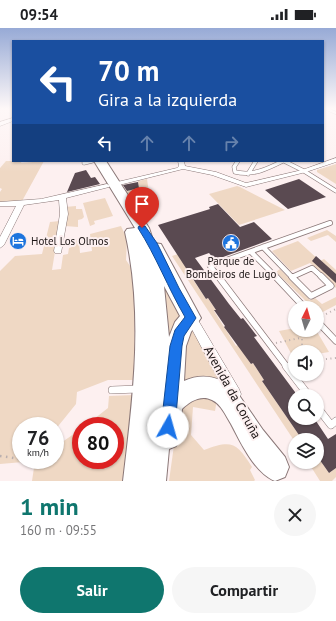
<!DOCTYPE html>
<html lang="es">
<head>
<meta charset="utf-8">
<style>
	:root { --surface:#fff; --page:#f6f6f6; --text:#202124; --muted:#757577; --accent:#0f766e }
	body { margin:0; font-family:"PT Sans",sans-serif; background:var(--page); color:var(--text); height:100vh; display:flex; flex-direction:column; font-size:15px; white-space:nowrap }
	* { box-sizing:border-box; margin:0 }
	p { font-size:13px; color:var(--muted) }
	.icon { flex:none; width:22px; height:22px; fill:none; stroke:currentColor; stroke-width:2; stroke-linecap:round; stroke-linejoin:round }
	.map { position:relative; height:453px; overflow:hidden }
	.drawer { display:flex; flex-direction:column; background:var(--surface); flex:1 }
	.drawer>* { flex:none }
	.hud { position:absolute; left:12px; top:12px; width:312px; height:122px; border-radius:0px; box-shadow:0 1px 3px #0004; background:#1a4fa0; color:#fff; overflow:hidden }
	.needle { width:26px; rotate:5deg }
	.controls { position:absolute; left:288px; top:273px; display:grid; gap:8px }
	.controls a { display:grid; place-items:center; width:36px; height:36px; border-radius:50%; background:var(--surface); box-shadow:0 1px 3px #0004; font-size:20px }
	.speed { position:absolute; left:12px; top:389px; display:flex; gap:8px; font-size:20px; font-weight:700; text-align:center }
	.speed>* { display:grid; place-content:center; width:52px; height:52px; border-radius:50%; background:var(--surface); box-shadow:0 1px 3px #0004; line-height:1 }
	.speed small { font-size:10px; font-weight:400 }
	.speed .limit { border:6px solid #d22; background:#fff; color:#111 }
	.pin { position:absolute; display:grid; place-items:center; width:34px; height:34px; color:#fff; margin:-41px -17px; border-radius:50% 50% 50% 0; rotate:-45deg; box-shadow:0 0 4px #0007 }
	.pin .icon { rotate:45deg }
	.me { position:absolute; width:44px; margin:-22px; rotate:7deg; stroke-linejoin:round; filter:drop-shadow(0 0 3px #0008) }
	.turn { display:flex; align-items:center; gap:14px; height:84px; padding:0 20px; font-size:18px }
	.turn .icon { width:52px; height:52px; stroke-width:2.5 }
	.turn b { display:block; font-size:28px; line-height:34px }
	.lanes { display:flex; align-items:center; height:38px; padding:0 20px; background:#0003; justify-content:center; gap:20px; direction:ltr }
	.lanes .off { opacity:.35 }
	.round { display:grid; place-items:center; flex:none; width:42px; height:42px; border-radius:21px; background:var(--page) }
	.headline { display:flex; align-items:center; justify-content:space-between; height:68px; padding:0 20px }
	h1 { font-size:24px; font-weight:800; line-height:30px; color:var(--accent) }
	.primary-button { display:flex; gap:8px; margin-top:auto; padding:8px 20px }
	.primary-button a { flex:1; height:46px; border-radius:24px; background:var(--accent); color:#fff; font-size:16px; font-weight:800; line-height:46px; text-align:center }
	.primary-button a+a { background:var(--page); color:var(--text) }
	.status { display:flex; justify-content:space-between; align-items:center; height:28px; padding:0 20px; background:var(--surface); direction:ltr }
	.status svg { height:11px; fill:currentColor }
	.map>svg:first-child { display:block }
	.green { fill:#efd8c4 }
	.building { fill:#5a4a51 }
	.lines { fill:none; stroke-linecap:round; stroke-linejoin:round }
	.lane-far4-casing { stroke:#8a7777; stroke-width:3.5 }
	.lane-far3-casing { stroke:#8a7777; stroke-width:4.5 }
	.lane-far2-casing { stroke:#8a7777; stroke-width:6 }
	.lane-far1-casing { stroke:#8a7777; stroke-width:7 }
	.lane-casing { stroke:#8a7777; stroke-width:8 }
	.street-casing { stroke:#8a7777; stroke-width:1 }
	.highway-casing { stroke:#8a7777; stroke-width:2 }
	.path-far1 { stroke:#b9aeae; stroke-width:2; stroke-dasharray:1 3.5; stroke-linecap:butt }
	.path { stroke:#b9aeae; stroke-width:2.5; stroke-dasharray:1.5 4.5; stroke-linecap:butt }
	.lane-far4 { stroke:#fff; stroke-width:2.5 }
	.lane-far3 { stroke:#fff; stroke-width:3.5 }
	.lane-far2 { stroke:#fff; stroke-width:4.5 }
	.lane-far1 { stroke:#fff; stroke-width:5.5 }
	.lane { stroke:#fff; stroke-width:7 }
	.street { fill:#fff; fill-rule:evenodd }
	.highway { fill:#fff; fill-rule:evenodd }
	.route { fill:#1a73e8; stroke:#114b97 }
	.labels { text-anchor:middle; stroke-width:4; stroke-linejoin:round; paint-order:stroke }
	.poi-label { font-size:11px; fill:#1d1616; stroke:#fdf0f0; text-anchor:start }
	.near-street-label { font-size:13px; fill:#1d1616; stroke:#fdf0f0 }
</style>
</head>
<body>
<div class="status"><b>09:54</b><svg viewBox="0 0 49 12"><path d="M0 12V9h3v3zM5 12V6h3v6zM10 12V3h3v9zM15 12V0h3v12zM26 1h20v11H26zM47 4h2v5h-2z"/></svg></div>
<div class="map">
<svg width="336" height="453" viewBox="0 0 336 453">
	<rect width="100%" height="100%" fill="#fdf0f0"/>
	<path class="green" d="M6,133H22L21,135L44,133L21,175L0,174V164L2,161L0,160V140Z
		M336,136V156L317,144V142Z
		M147,151L149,165L130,172L125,163L139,160L138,153Z
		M237,158L240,159L285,182L239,197L209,166Z
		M105,170L113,188L94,193L95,196L90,198L83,175Z
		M76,178V181H82L84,189L82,191L78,192V199L65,198V179Z
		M60,193L52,242L61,241L63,227L68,226L69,220L72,219C74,211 79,210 86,209V212L79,213L80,225L92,223L90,206L121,198L127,211L126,232L134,244L135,352H108L77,364L76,376L55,402V398H21V432H55V419L81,401V432H115V398H85L108,380L109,368L134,367L130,416L122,453H32L35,433L0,436V243L15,228L42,226L50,194Z
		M327,202L336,208V214L328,207L311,213L307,210Z
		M298,213L320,233L324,231L336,242V260L310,235L291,243L272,223Z
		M178,226L187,240L186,241L206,271L208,270L216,282L214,283L236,318L238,317L251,336L253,335L264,352L262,353L301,410L304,408L306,412H295V414L172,228Z
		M280,241L310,272L315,270L322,276L336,269V277L319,286L317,280H313L276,244Z
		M164,251L182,285L168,322Z
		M295,300V302H316L329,324L317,326V324H295V331H294L279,303Z
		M193,303L219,351L200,349L180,356L184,317L189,304Z
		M196,369L217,371L215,383L193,379L191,407L204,422C232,411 237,415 252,439L250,442L255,452L254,453H169L178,389L185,377Z
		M317,428L329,445L336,440V449L332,453H320L308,434H317Z"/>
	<path class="building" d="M86,142L91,150L95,149L100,156L67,164L75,145Z
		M299,151L326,169L288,181L265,162Z
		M138,154L139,160L127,163L123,157Z
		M218,176L240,199L254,194L272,211L215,232L209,225L195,230L229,276L241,291L243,290L257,308L254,309L295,364V390H314L328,411L336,406V440L329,445L317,428V412H306L304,408L301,410L262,353L264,352L253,335L251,336L224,299L225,298L214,282H216L208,270L206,271L158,197L210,181L209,179Z
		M316,228L336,246V255L312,233Z"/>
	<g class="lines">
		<g class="lane-far4-casing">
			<path id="lane-far4" d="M325,80L336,85"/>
		</g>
		<g class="lane-far3-casing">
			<path id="lane-far3" d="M238,133L234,139L235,144C253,148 267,141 283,133
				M284,133L304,143L336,163
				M84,135L92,133
				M248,146L256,133"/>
		</g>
		<g class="lane-far2-casing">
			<path id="lane-far2" d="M263,219L292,249
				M251,224L276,249
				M219,249L210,238L330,195
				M292,249L312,240L322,249"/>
		</g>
		<g class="lane-far1-casing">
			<path id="lane-far1" d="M218,248L287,339
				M275,248L305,280
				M292,249L311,268L331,258L321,248
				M317,293L336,313"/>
		</g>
		<g class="lane-casing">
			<path id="lane" d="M286,338L309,368
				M112,362L138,361
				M317,379L331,397L336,393"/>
		</g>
		<g class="street-casing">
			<path id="street" d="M13,90V93L0,98V94Z
				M336,130V134L306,144L246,159L212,147L183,141L115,158L112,156L113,155L177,140L179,138L178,133H184L185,138L216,144L246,155L302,142Z
				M107,156L110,158L109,159L66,170L68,186L61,225H55L54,223L60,186L59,172L24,177L4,217L0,220V209L16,178H0V174L41,171Z
				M191,285L195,287L239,361L241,366L239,371L234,373L229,371L186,290L187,287Z"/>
		</g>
		<g class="highway-casing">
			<path id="highway" d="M94,133H106L149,200L154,215L161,216L201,290L191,304L186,318L184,353C202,345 218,348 234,360L263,402L285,429L289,439L285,449L275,453C254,444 241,415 231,396C226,388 221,376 212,372C201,366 189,374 182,381L180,409L176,418L169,421L166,453H123C133,369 144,288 125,204L127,201L135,200ZM164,258L180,288L175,294L169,309Z"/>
		</g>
		<path class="path-far1" d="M322,288L336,281
			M276,315L300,310L302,311V324
			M317,332L336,330"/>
		<path class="path" d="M0,428L21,431"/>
		<use href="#lane-far4" class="lane-far4"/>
		<use href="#lane-far3" class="lane-far3"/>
		<use href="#lane-far2" class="lane-far2"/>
		<use href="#lane-far1" class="lane-far1"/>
		<use href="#lane" class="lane"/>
		<use href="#street" class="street"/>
		<use href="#highway" class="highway"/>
	</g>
	<linearGradient id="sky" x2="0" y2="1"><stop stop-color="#97aad6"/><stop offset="0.56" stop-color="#fef8f8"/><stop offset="1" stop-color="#fef8f8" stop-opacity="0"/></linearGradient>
	<rect width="336" height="144" fill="url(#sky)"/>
	<path class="route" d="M139,198H145L157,215L179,260L196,290L184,308L182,318L175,399L173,404L168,407L163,404L161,399L170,318L175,302L185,289C168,260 156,228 138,200Z"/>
	<defs>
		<g id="hotel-disc" transform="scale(0.9)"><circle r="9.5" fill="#1d74dd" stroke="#fdf0f0"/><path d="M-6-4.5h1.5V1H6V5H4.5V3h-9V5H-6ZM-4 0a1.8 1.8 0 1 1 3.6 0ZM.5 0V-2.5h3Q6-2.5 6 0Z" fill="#fff"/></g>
		<g id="civic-disc" transform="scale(0.9)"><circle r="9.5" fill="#1d74dd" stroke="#fdf0f0"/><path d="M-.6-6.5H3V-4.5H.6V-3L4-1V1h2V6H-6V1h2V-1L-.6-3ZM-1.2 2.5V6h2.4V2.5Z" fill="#fff"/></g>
	</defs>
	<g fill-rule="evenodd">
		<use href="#hotel-disc" x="18" y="213"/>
		<use href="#civic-disc" x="231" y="215"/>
	</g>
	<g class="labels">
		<g class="poi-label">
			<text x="31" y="217">Hotel Los Olmos</text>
			<text x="231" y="237" text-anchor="middle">Parque de<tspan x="231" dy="13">Bombeiros de Lugo</tspan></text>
		</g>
		<g class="near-street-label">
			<text transform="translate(233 364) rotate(61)" y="5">Avenida da Coruña</text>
		</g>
	</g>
</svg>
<div class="controls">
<a><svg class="needle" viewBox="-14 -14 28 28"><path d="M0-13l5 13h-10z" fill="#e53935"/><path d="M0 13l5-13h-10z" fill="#757577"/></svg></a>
<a><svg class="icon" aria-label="sound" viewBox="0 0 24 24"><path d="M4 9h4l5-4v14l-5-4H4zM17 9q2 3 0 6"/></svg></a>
<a><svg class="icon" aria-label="search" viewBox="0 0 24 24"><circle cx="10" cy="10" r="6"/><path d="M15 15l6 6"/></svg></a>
<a><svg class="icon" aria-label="layers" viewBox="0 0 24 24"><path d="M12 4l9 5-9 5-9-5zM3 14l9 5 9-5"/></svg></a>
</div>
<div class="speed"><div>76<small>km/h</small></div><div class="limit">80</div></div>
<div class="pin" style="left:142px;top:200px;background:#d93025"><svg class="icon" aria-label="arrive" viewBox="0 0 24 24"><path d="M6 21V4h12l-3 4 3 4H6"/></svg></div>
<svg class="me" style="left:168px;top:399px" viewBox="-20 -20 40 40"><circle r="19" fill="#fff"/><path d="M0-13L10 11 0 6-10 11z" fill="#1a73e8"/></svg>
<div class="hud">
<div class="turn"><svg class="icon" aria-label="left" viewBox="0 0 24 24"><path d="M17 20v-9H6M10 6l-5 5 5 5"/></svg><div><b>70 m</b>Gira a la izquierda</div></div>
<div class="lanes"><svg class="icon" aria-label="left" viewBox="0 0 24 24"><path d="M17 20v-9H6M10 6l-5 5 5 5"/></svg><svg class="icon off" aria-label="ahead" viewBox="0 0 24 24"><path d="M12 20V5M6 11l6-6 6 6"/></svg><svg class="icon off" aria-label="ahead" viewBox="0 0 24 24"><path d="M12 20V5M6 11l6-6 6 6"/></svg><svg class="icon off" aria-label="right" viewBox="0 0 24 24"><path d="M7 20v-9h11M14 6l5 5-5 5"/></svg></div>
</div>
</div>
<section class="drawer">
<div class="headline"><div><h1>1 min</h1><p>160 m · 09:55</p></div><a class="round"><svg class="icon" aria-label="close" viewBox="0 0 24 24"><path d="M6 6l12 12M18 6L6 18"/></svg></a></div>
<div class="primary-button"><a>Salir</a><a>Compartir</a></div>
</section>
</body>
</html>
